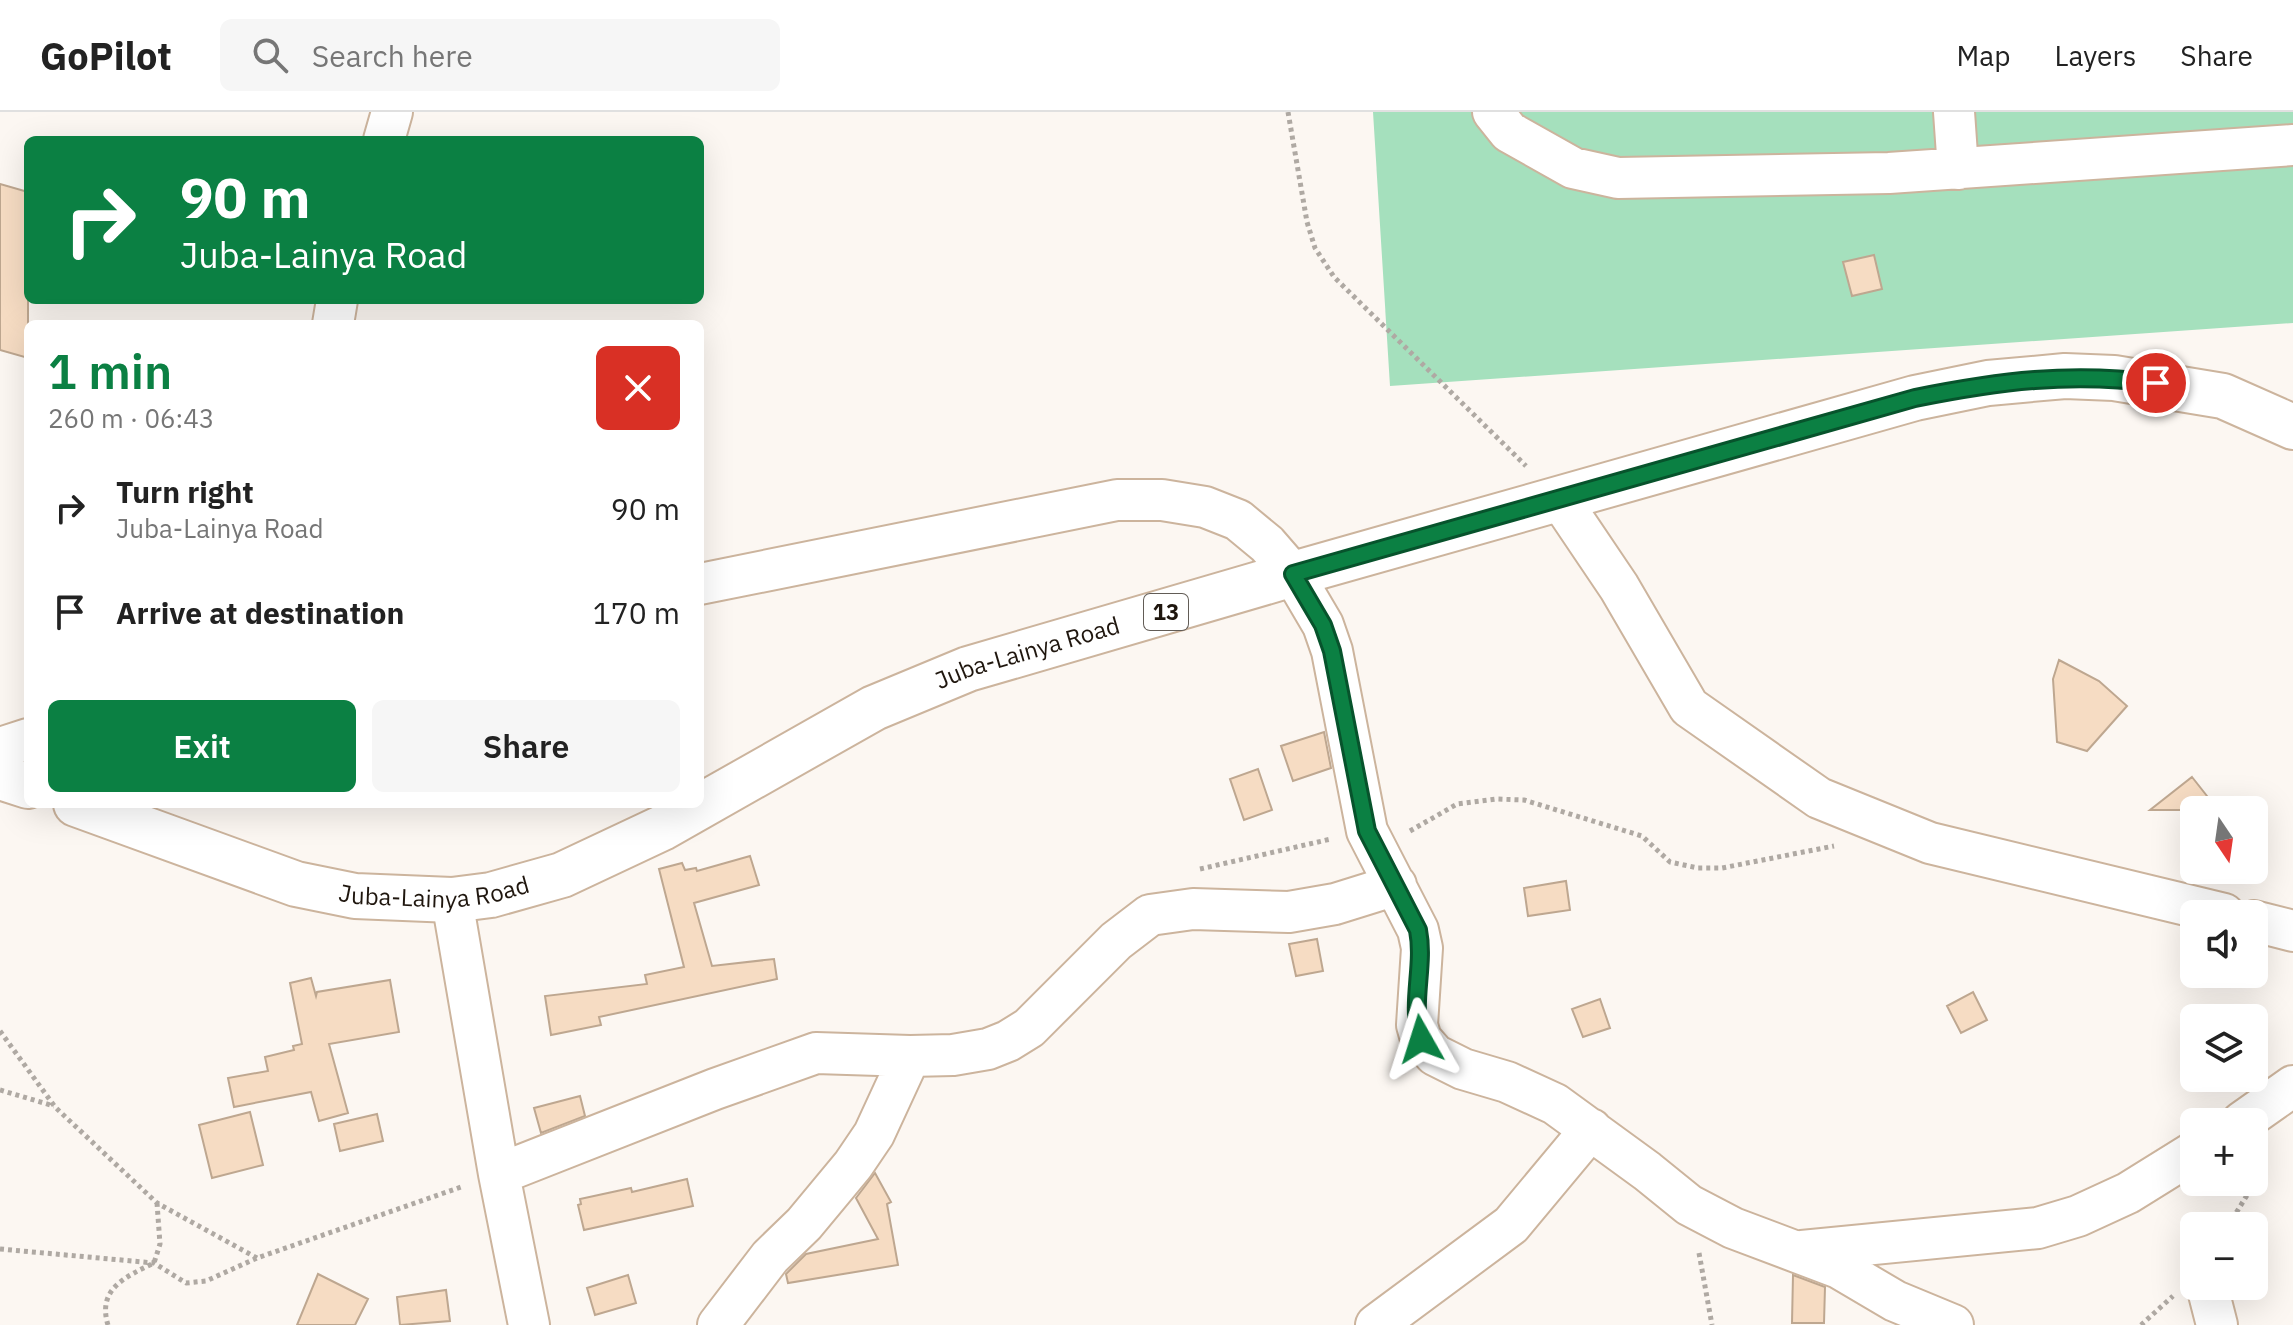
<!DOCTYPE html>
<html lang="en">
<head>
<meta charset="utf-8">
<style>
	:root { --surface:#fff; --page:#f6f6f6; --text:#222; --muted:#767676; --line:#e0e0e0; --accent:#0b8043 }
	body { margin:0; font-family:"IBM Plex Sans",sans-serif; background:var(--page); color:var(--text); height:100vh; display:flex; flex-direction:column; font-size:30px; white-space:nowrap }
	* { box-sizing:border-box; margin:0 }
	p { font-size:26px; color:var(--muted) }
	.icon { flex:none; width:44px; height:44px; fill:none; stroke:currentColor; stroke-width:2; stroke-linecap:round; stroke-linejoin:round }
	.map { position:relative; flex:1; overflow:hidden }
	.details { position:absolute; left:24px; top:208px; width:680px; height:488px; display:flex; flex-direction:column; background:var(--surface); border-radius:12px; box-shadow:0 8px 32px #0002 }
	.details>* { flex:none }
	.guide { position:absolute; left:24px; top:24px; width:680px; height:168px; border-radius:12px; box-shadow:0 8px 32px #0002; background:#0b8043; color:#fff; overflow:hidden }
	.needle { width:52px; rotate:167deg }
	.buttons { position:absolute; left:2180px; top:684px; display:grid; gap:16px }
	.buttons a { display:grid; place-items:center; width:88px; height:88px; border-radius:12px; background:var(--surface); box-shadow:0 8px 32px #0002; font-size:40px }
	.pin { position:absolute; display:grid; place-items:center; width:68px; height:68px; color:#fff; margin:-34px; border:4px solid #fff; border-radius:50%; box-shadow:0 2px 8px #0007 }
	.me { position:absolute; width:88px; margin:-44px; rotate:354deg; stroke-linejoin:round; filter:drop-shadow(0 0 6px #0008) }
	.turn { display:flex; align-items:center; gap:28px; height:168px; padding:0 24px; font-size:36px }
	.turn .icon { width:104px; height:104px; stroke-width:2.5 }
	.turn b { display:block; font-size:56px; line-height:68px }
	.round { display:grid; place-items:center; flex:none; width:84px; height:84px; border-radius:12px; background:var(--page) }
	.headline { display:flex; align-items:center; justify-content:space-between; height:136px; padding:0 24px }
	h1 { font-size:48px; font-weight:600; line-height:60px; color:var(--accent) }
	.action { display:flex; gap:16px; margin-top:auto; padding:16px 24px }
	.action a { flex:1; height:92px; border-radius:12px; background:var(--accent); color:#fff; font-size:32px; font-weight:600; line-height:92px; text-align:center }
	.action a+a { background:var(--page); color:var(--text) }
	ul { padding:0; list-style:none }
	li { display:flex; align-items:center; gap:24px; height:104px; padding:0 24px }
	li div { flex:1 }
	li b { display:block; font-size:30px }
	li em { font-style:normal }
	header { display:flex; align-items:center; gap:48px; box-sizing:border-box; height:112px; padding:0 40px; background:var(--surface); border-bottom:2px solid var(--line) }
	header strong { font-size:38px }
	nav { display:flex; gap:44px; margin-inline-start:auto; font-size:28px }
	.search { width:560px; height:72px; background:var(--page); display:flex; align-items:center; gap:20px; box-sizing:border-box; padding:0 28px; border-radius:12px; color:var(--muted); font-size:30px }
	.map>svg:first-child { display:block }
	.green { fill:#a5e0bd }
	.building { fill:#f6dcc3; stroke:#bea790; stroke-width:2 }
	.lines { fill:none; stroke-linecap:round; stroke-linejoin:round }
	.street-casing { stroke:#ccb49d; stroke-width:44 }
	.primary-casing { stroke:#ccb49d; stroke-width:48 }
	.path { stroke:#afa9a3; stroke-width:5; stroke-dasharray:4 4; stroke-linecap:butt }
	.street { stroke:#fff; stroke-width:40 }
	.primary { stroke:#fff; stroke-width:44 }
	.route-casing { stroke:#07532c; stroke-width:20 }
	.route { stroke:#0b8043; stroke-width:14 }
	.labels { text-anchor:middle; stroke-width:8; stroke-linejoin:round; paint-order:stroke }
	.shield { fill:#fff; stroke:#625c56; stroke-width:2 }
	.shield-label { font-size:22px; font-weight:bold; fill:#1f160e }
	.street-label { font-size:24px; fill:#1f160e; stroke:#fff }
</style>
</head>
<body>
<header>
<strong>GoPilot</strong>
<div class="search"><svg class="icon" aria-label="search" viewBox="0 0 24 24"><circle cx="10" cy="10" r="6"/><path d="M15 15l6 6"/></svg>Search here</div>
<nav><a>Map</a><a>Layers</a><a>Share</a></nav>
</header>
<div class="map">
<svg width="2293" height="1213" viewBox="0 0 2293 1213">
	<rect width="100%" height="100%" fill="#fcf7f2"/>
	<path class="green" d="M1373,0H2293V211L1390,274Z"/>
	<path class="building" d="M0,72L28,80V246L0,238Z
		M1874,143L1882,177L1852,184L1843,150Z
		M2059,548L2099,569L2127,594L2087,639L2057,630L2053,567Z
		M1324,620L1331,656L1293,669L1281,634Z
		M1258,657L1272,698L1244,708L1230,667Z
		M2192,665L2218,698H2150Z
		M750,744L759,773L694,791L712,854L774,847L777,867L599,905L601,913L551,923L545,884L647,872L645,863L684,855L659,757L682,751L685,758L696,756L697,759Z
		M1566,769L1570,798L1528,804L1524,776Z
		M1317,827L1323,859L1296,864L1289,832Z
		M311,866L316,884L317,880L390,868L399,920L329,932L348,1001L319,1009L311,980L234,995L228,966L268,959L265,945L294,938L293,934L302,932L290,871Z
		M1973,880L1987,908L1961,921L1947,894Z
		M1600,887L1610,916L1583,925L1572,897Z
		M580,984L585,1004L541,1021L534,996Z
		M250,1000L263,1053L212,1066L199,1013Z
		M377,1002L383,1029L340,1039L334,1012Z
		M875,1061L891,1090L887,1092L898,1153L788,1171L786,1162L806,1142L878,1127L856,1086Z
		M687,1067L693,1094L584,1118L578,1093L581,1092L580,1087L631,1076L632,1080Z
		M318,1162L368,1187L355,1213H297Z
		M628,1163L636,1191L595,1203L587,1176Z
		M1793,1163L1825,1175L1824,1211H1792Z
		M446,1178L450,1209L400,1213L397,1185Z"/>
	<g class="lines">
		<g class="street-casing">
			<path id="street" d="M1493,0L1509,20L1573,56L1618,66L1889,61L2293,33
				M1954,0L1958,57
				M384,28L392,0
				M333,212L337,188
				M1559,386L1619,475L1689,595L1819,686L1930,731L2224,802
				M700,472L1117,388H1162L1205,395L1238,408L1267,432L1293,462L1323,513L1332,539L1367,719L1418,818L1422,836L1417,913L1421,927L1435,943L1463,957L1507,970L1555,992L1647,1059L1689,1093L1733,1116L1839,1156L1895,1189L1953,1213
				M0,636L28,627
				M452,788L499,1062L529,1213
				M2254,809L2293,819
				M2242,1010L2293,974
				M499,1062L715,977L816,941L910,944L953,943L988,937L1008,929L1029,916L1116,829L1150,803L1193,797L1289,800L1335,792L1396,773
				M1802,1139L2038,1116L2078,1104L2128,1081L2194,1040
				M2207,1174L2217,1213
				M718,1213L770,1145L804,1112L853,1053L874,1022L910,944
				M1376,1213L1511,1113L1591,1017"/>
		</g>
		<g class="primary-casing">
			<g id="primary">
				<path d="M0,665L28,674"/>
				<path id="s1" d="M76,692L296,772L355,784L452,788L491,783L562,763L662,716L874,596L968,557L1293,462L1915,286L1988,271L2065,264L2114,266L2223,284L2293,315"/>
			</g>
		</g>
		<path class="path" d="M1288,0L1307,110L1315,136L1334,165L1526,354
			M1410,719L1457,692L1496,687L1524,688L1642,724L1670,750L1698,756H1722L1834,734
			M1200,757L1331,727
			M0,919L55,995L157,1091L257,1146
			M0,978L54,994
			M2228,1114L2249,1080L2250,1070
			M0,1137L154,1151L186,1171L206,1169L257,1146L464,1074
			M1699,1141L1712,1213
			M108,1213C97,1177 125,1165 154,1151L160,1132L157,1091
			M2141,1213L2173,1184"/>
		<use href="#street" class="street"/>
		<use href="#primary" class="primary"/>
	</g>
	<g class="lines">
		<g class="route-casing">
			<path id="route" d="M1421,927C1410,891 1425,854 1418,818L1367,719L1332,539L1323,513L1293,462L1915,286C2000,269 2069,260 2156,271"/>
		</g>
		<use href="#route" class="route"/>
	</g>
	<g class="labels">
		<rect class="shield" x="1144" y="482" width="44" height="36" rx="6"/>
		<g class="shield-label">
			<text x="1166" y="508">13</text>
		</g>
		<g class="street-label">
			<text dy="8" stroke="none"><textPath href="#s1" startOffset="1022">Juba-Lainya Road</textPath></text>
			<text dy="8" stroke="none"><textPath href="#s1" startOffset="374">Juba-Lainya Road</textPath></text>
		</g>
	</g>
</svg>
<div class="buttons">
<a><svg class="needle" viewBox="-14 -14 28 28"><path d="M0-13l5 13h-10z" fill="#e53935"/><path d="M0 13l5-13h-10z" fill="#767676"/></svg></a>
<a><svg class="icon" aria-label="sound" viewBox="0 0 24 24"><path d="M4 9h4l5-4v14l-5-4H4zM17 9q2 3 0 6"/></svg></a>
<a><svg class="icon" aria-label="layers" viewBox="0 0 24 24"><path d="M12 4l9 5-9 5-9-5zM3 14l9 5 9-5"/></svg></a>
<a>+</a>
<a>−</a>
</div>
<div class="pin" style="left:2156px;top:271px;background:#d93025"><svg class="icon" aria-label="arrive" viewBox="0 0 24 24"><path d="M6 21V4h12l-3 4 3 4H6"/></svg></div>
<svg class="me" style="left:1421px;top:927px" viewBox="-20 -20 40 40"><path d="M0-17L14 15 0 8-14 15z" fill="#0b8043" stroke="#fff" stroke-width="4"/></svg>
<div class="guide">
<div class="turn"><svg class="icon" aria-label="right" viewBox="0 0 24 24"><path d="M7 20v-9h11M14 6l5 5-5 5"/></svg><div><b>90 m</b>Juba-Lainya Road</div></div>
</div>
<section class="details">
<div class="headline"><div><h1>1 min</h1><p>260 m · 06:43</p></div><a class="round" style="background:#d93025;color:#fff"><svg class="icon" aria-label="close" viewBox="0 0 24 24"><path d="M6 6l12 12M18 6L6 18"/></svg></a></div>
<ul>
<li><svg class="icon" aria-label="right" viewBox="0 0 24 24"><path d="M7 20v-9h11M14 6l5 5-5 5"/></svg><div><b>Turn right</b><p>Juba-Lainya Road</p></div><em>90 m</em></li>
<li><svg class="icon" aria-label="arrive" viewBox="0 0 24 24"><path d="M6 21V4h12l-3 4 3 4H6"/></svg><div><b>Arrive at destination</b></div><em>170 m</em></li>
</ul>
<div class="action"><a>Exit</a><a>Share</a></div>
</section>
</div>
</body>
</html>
